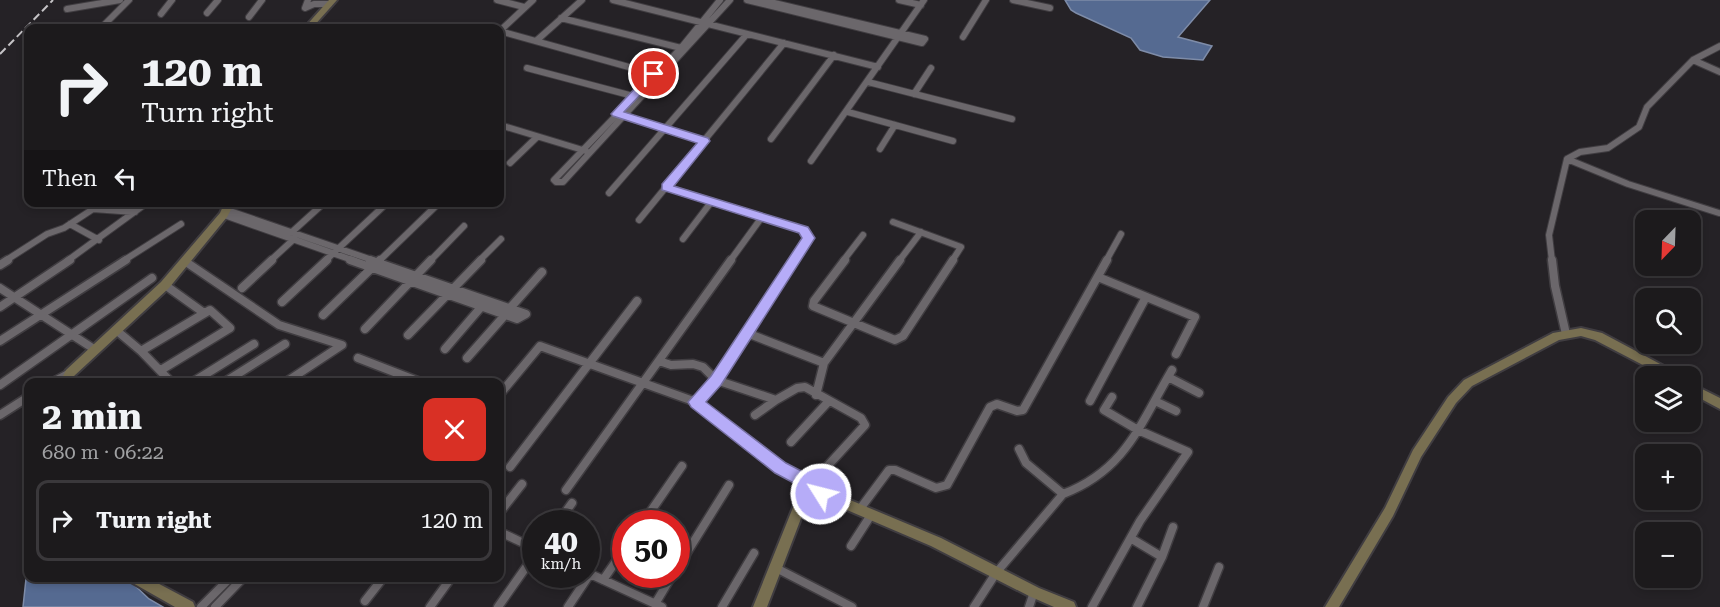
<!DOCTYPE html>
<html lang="en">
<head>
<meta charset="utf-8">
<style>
	:root { --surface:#1c1a1c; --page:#292729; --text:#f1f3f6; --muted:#a0a1a3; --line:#3a383b }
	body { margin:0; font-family:"Roboto Serif",serif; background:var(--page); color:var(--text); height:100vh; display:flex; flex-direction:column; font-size:22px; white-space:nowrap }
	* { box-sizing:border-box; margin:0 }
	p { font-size:20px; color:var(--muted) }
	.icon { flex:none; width:33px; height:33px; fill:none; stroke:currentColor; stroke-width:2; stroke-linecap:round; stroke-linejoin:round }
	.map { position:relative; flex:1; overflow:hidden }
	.panel { position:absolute; left:24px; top:378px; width:480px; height:204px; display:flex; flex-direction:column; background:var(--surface); border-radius:12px; box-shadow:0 3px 9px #0003,0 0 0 2px var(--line) }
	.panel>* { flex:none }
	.hud { position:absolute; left:24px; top:24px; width:480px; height:183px; border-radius:12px; box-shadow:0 3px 9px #0003,0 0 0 2px var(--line); background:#1c1a1c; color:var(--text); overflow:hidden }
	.needle { width:39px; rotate:203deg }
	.tools { position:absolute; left:1635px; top:210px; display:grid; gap:12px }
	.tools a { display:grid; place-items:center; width:66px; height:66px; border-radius:12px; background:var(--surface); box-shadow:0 3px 9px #0003,0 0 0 2px var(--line); font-size:30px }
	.speed { position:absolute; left:522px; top:510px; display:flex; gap:12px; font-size:30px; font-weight:700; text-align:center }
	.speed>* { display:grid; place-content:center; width:78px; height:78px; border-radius:50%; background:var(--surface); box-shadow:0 3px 9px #0003,0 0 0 2px var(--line); line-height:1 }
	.speed small { font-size:15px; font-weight:400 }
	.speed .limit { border:9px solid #d22; background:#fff; color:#111 }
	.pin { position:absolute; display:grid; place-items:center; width:51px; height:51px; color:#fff; margin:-26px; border:3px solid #fff; border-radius:50%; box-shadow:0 2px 6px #0007 }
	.me { position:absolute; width:66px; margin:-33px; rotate:306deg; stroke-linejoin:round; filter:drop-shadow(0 0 4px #0008) }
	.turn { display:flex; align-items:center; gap:21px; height:126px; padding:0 18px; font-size:27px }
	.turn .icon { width:78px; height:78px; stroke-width:2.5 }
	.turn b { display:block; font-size:42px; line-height:51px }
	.then { display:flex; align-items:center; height:57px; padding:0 18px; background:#0003; gap:12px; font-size:22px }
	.round { display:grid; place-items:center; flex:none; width:63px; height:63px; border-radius:12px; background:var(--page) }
	.head { display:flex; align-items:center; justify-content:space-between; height:102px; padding:0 18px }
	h1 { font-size:36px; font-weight:700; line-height:45px }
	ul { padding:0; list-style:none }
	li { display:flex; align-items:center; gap:18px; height:81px; margin:0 12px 9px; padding:0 6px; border:3px solid var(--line); border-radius:12px }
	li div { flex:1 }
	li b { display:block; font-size:22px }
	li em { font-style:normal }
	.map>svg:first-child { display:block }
	.water { fill:#556a91; stroke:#7e8ca8; stroke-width:1.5 }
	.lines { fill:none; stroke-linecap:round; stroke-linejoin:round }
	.minor-far1-casing { stroke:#403d41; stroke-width:8 }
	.minor-casing { stroke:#403d41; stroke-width:11 }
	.secondary-casing { stroke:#403d41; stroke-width:4 }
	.minor-far1 { stroke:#6b676b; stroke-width:6 }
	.minor { stroke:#6b676b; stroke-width:8 }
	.secondary { fill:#786f51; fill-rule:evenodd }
	.rail { stroke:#c5c3c6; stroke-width:2; stroke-dasharray:8 4; stroke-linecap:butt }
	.route { fill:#b6acf8; stroke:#7670a1; stroke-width:1.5 }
</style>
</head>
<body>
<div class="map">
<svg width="1720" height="607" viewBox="0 0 1720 607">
	<rect width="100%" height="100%" fill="#252226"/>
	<path class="water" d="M1065,0H1210L1178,37L1212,46L1203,60L1163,57L1140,50L1131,38L1076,13L1071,10Z
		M28,560V578H127L149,599L163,607H23Z"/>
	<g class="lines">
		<g class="minor-far1-casing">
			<path id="minor-far1" d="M308,0L305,8L314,4H329
				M497,0L524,7
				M533,0L502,29L503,32L654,74
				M613,0L878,67
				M720,0L681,48L554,180L556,182H563L730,0
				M747,0L922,43L925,39L762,0
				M899,0L921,5
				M1013,0L1050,8
				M67,9L120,0
				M207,13L218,0
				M161,14L172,0
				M249,17L262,0
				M561,18L681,48
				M101,28L129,0
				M963,37L986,0
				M536,41L582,0
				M1693,60L1720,72
				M527,68L633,96
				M868,82L1012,119
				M914,94L931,68
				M848,112L953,141
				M620,115L704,141
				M500,125L586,151
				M771,139L834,55
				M880,149L895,125
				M1567,159L1628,184L1719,213
				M811,161L924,0
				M510,163L537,137
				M666,187L803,230L808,238L793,261
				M609,193L747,34
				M227,210L375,261
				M224,215L355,261
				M639,220L784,43
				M893,222L961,247L952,261
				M70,224L99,240
				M292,232L325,202
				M683,239L712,201
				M5,261L47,234L64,228L93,209L135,212
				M67,261L148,202
				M123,261L181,224
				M270,261L294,239
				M325,261L388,202
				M379,261L440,202
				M430,261L464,226
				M479,261L501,239
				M730,261L762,217
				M843,261L863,235
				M899,261L921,232
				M1106,261L1121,234
				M1552,261L1549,235L1567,159L1580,152L1608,148L1639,127L1647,107L1693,60L1720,46"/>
		</g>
		<g class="minor-casing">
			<path id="minor" d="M350,260L517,319L526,314L370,260
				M794,260L716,380L696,402L780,468L811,484
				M845,260L814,301L813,306L895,340L903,336L953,260
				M1552,260L1555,286L1566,334
				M186,262L279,325L342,345L286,382
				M0,265L8,260
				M1098,277L1195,317L1176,354
				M165,285L204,313
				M0,288L94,349
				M242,288L272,260
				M282,302L327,260
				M0,307L70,260
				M511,307L542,272
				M323,315L380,260
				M365,329L431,260
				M116,330L141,351L171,382
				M747,333L824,363L900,260
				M408,335L481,260
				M0,341L126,260
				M445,349L482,306
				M141,351L210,310L230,328L161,370
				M358,358L420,382
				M467,358L505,315
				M659,361L671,365L693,364L703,367L716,380L776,400L797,388L805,387L861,418L865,425L811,484L813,487
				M1168,377L1199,393
				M53,382L70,373
				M193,382L254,344
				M225,382L285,344
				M0,385L152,278
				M500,394L540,346L696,402
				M816,395L824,363
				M1090,401L1146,297
				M1155,401L1176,411
				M0,415L28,397
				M755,415L776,400
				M791,442L828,402
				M510,467L637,301
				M566,490L731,260
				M1063,494C1126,470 1140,424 1172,370
				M860,509L889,470H895L936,488L947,485L990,407L997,404L1017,411L1023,410L1107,260
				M500,512L522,484
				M557,524L572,503
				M642,524L682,466
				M500,532L536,549
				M1132,539L1162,557
				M851,546L871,515
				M774,567L852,607
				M676,570L729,485
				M586,572L662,607
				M603,580L626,547
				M365,601L383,578
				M655,604L673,574
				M201,607L230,578
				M215,607L243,578
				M430,607L451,578
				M498,607L536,553
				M568,607L590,574
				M722,607L754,553
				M974,607L996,573L1063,494L1026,463L1019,449
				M1029,607L1034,592
				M1092,607L1140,521L1188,452L1138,430L1104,410L1112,397
				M1137,607L1162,557L1173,527
				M1203,607L1219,567"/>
		</g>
		<g class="secondary-casing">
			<path id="secondary" d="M329,0H337L312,28H304Z
				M225,202H235L227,217L169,288L74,376L70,382H60L66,370L161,282L220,213Z
				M1581,328L1602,333L1677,373L1679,376H1664L1595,340L1581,336L1559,340L1472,386L1456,403L1421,457L1393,516L1339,607H1325L1385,508L1413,450L1448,397L1464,380L1553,333Z
				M1690,383L1720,398V409L1690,393Z
				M816,489L831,492L941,538L1039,588L1074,602L1076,607H1054L1029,596L931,546L826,501L817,500L805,508L767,607H753L796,500Z
				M129,578H148L193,602L195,607H175L131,582Z"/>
		</g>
		<use href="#minor-far1" class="minor-far1"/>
		<use href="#minor" class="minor"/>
		<use href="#secondary" class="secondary"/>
		<path class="rail" d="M0,54L53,0"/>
	</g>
	<path class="route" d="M654,71L658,72V76L624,112L708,138L710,141L674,186L808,227L815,238L721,385L706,402L786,463L817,479L820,487L827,489L829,494L827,499L821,501L810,499L805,489L775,473L691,407L688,402L711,376L802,238L799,233L662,190V184L697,143L613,116L611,114L650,72Z"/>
</svg>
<div class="tools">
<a><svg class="needle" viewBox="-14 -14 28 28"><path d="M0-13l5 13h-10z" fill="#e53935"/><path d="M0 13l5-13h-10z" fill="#a0a1a3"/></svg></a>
<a><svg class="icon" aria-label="search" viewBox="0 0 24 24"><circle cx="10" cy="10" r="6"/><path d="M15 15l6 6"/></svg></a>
<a><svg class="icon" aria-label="layers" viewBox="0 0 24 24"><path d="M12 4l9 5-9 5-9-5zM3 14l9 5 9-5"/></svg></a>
<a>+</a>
<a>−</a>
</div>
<div class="speed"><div>40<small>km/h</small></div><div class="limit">50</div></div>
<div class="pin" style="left:654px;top:74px;background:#d93025"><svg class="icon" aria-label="arrive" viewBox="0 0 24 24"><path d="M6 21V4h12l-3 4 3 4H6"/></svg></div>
<svg class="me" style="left:821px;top:494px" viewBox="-20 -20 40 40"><circle r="17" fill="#b6acf8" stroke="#fff" stroke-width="3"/><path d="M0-11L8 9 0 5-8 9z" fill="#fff"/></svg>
<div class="hud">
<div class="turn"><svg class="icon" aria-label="right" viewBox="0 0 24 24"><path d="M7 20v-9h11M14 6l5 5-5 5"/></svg><div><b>120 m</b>Turn right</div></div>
<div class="then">Then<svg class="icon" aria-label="left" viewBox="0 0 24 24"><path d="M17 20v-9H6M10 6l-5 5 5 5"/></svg></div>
</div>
<section class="panel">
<div class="head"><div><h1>2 min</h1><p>680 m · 06:22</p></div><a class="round" style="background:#d93025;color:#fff"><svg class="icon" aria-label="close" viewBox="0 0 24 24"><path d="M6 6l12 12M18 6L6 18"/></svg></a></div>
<ul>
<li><svg class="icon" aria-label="right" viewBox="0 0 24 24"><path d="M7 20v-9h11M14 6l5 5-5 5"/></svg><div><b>Turn right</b></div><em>120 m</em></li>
</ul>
</section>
</div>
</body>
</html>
